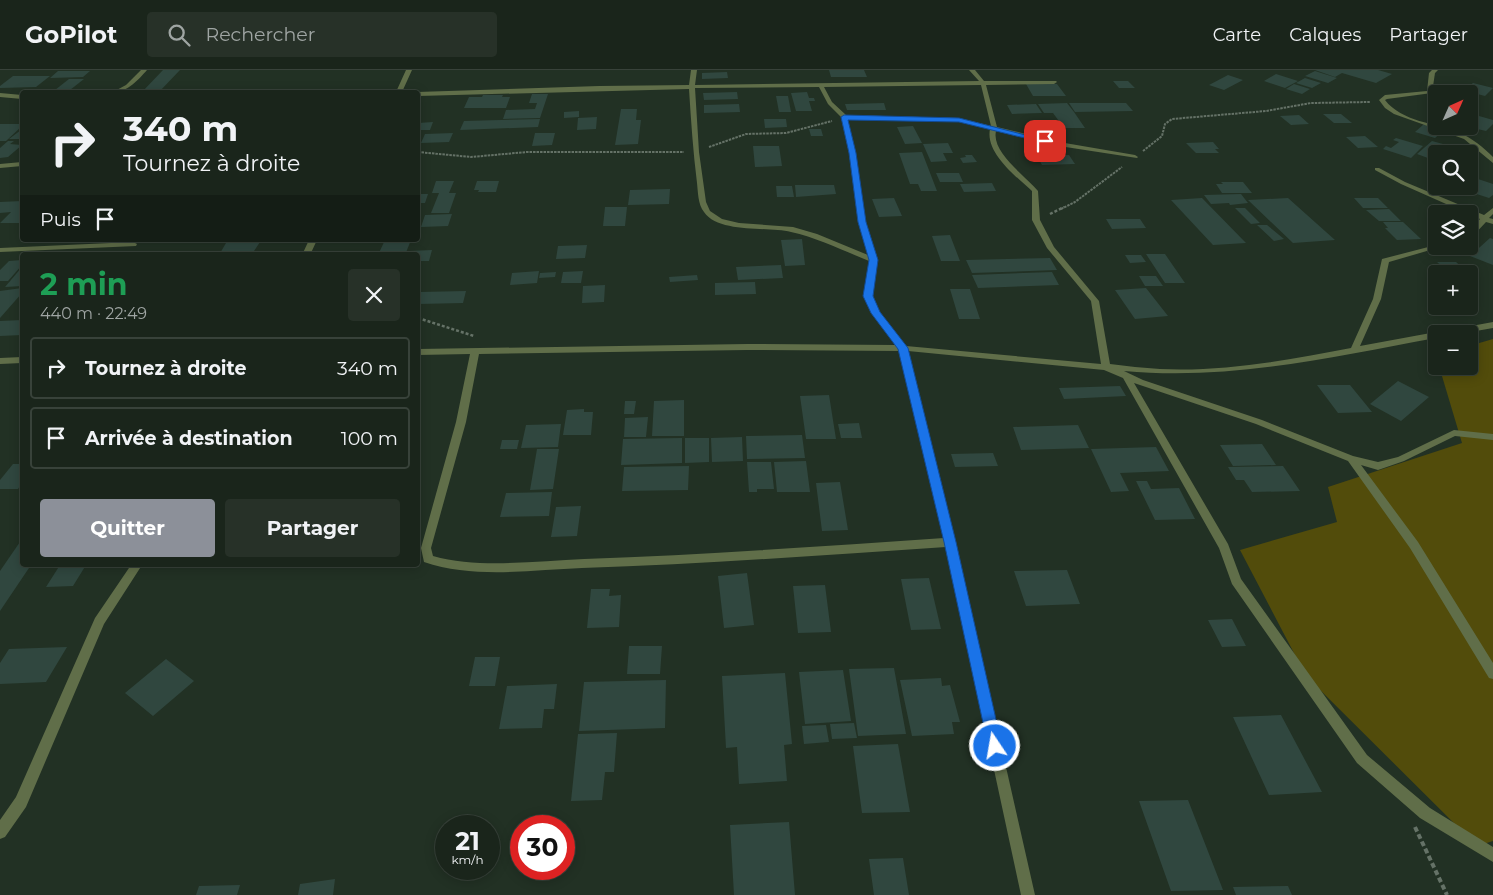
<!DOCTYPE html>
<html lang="fr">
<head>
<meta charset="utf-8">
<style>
	:root { --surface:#1a251b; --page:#273128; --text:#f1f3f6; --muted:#9fa5a3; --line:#38423a; --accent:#8c9099 }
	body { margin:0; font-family:Montserrat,sans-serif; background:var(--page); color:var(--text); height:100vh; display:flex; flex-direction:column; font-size:19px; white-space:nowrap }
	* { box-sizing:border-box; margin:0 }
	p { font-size:16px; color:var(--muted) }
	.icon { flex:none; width:28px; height:28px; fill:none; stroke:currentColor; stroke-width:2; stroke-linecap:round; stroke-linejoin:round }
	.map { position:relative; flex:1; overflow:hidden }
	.drawer { position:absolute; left:20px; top:182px; width:400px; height:315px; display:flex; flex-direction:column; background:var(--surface); border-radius:5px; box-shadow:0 2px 12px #0003,0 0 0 1px var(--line) }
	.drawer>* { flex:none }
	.banner { position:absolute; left:20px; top:20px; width:400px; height:152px; border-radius:5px; box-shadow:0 2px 12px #0003,0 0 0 1px var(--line); background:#1a251b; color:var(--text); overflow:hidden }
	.needle { width:32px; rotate:45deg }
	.tools { position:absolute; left:1428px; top:15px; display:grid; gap:10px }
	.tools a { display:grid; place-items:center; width:50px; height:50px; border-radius:5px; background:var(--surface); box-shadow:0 2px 12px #0003,0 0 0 1px var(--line); font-size:25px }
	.speed { position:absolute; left:435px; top:745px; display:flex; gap:10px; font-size:25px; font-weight:700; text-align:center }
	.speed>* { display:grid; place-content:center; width:65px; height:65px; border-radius:50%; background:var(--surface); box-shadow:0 2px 12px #0003,0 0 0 1px var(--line); line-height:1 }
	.speed small { font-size:12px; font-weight:400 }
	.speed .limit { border:8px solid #d22; background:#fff; color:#111 }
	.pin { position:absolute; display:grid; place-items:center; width:42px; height:42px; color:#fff; margin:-21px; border-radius:10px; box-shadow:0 2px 8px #0006 }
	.me { position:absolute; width:55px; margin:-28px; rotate:348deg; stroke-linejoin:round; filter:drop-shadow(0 0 4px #0008) }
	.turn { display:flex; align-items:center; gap:18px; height:105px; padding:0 20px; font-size:22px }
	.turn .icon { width:65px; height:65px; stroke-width:2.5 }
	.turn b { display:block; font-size:35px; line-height:42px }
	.then { display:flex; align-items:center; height:48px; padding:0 20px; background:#0003; gap:10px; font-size:19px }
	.round { display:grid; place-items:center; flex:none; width:52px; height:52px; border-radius:5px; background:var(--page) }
	.summary { display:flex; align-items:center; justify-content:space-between; height:85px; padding:0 20px }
	h1 { font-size:30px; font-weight:700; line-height:38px; color:#1e9e55 }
	.primary-button { display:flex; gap:10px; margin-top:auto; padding:10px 20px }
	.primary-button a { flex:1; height:58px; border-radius:5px; background:var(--accent); color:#fff; font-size:20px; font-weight:700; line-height:58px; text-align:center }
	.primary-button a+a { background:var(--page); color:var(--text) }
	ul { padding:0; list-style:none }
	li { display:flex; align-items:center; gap:15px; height:62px; margin:0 10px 8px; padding:0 10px; border:2px solid var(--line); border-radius:5px }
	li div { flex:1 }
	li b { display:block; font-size:19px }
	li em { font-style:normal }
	header { display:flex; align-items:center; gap:30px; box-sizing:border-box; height:70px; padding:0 25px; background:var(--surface); border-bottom:1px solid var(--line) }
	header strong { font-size:24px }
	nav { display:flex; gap:28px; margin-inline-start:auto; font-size:18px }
	.search { width:350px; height:45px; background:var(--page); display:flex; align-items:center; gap:12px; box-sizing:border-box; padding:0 18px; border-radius:5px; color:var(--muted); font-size:19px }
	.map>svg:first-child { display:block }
	.green { fill:#524c0b }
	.building { fill:#30473f }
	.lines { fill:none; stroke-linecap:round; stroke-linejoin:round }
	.path-far2 { stroke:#657267; stroke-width:2; stroke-dasharray:2.5 1; stroke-linecap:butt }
	.path-far1 { stroke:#657267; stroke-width:2.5; stroke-dasharray:3 2; stroke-linecap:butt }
	.path { stroke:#657267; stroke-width:4; stroke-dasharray:5 3; stroke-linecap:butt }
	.minor { fill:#606e49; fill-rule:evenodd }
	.route { fill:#1a73e8; stroke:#114b97 }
</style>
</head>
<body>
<header>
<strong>GoPilot</strong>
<div class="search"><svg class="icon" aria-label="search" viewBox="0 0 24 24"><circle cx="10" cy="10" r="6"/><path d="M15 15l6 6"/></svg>Rechercher</div>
<nav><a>Carte</a><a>Calques</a><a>Partager</a></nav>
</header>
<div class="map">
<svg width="1493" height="825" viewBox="0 0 1493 825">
	<rect width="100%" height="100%" fill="#223124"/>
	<path class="green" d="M1493,269V771L1477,776L1306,606L1240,480L1337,452L1328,417L1462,373L1439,296H1469V276Z"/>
	<path class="building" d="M163,0H180L159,22H142Z
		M829,0H864L867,7H831Z
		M1315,0H1378L1392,4L1376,13L1342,3L1335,7Z
		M58,1H90L83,7L50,8Z
		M1315,1L1337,8L1328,13L1305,6Z
		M727,2L728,8L702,9V3Z
		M1276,4L1298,11L1285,18L1264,11Z
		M1228,5L1243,10L1224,20L1209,15Z
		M13,6H50L36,17L0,18V16Z
		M1305,8L1321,13L1312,18L1296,13Z
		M69,9H84L70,20H55Z
		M1113,11H1128L1135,18H1119Z
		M1473,13L1493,18L1485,26L1458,19L1462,15L1469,16Z
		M1026,14H1057L1066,26H1033Z
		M1294,14L1310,19L1302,24L1286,19Z
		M737,22L738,29L704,30L703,23Z
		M807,22L809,28H814L815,31H809L812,41H796L791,23Z
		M532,24H548L540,48L503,49L506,40L535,39L537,33H529Z
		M483,25H503L502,27H510L506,38H464L469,27H482Z
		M776,26H788L791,42H779Z
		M884,33L886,40H847L845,34Z
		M1067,33L1074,42L1085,58H1064L1053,43H1044L1038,34Z
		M1069,33H1126L1133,41L1075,42Z
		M739,34L740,42L704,43V35Z
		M1036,34L1042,43L1012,44L1007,35Z
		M621,39H637L636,50H641L638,74L615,75Z
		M579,41V47L564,48V42Z
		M1323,44H1341L1352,53H1334Z
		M1472,44L1493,50V54L1486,61L1469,57V47Z
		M1299,45L1309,54L1291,55L1280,46Z
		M597,47L596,59L577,60L578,48Z
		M540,49L538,57L460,60L464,51Z
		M764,49H786L787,57L765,58Z
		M433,52L430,60H418V53Z
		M0,54H22V56L6,71H0Z
		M1424,54L1444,60L1435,68L1415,62Z
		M913,56L922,73L905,74L897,57Z
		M809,59H821L823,66H811Z
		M21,60L22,69H9Z
		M453,63L449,72L421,73L425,64Z
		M535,63H555L552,75L532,76Z
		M1365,66L1378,77L1358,78L1346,67Z
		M1396,68L1423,76L1411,88L1383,79L1386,76L1391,78L1399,72L1393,70Z
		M8,71H14L10,74L22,75L8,87L0,88V78Z
		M1432,71L1454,77L1447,84H1436V91L1417,84Z
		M1213,72L1219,79H1215L1219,83H1196L1186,73Z
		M948,73L953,83H943L947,91L931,92L923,74Z
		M753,76H779L782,96L755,97Z
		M922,82L937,121H921L918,114H910L899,83Z
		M965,85H972L977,92L963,93L960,88L966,87Z
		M1069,85L1075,94L1042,95L1037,86Z
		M936,103H959L963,112H940Z
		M1469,106L1493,114V125L1489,128L1455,117L1469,116Z
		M436,111H454L449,123H456L449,143H431L439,123H432Z
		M477,111H499L496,122H478L479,120H474Z
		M1221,112H1243L1252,123H1222L1216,114H1223Z
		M992,113L996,121L964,122L960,114Z
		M795,115H834L836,124L796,127Z
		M776,116H792L794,127H777Z
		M670,119L669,134L628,135L630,120Z
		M418,124H428L425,133H418Z
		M1241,124L1248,133L1230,135L1229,133L1211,134L1204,125Z
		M894,128L902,146L879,147L872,129Z
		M1202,128L1246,173L1213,175L1171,130Z
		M1288,128L1335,170L1293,173L1248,130Z
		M1354,128H1378L1388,138H1363Z
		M22,131V153H0L11,142L0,143V132Z
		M605,137H627L625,156H603Z
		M1235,138H1245L1260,153L1251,154Z
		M1389,139L1401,151H1379L1366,140Z
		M452,144L448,156L421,157L425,145Z
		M1106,149H1140L1146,158L1112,159Z
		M1383,152H1403L1421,169L1397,170L1385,158H1388Z
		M1257,155H1267L1284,169L1274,171Z
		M950,165L960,191H941L932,166Z
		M1490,168L1493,169V195L1470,186Z
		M802,169L805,195L785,196L781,170Z
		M385,170H411L405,185H378Z
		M260,172L254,181L241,182L238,185H219L226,173Z
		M587,175L585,188L556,189L558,176Z
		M432,180L429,191H418V185H407L409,181Z
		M1146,184H1165L1185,213H1165Z
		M1125,185H1141L1146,192L1130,193Z
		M1050,188L1057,200L972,203L966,190Z
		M22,190V195L8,211H0V200L9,191Z
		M1437,192H1456L1479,212H1469V204H1450Z
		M781,195L783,208L738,210L736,197Z
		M22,197V216L5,217Z
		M539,201L537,213L510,215L512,203Z
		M583,201L581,213H561L563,202Z
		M556,202L555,207L539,208L540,203Z
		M1052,202L1059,215L978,218L972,205Z
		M697,205L698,210L670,212L669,207Z
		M1139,206H1156L1163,216H1145Z
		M755,212L756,224L715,225V213Z
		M605,215L604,232L582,233L583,216Z
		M22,218V223L0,248V221Z
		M1146,218L1168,246L1135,249L1115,220Z
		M950,219H970L980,249H959Z
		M466,221L463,233L418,234L420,222Z
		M22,250V265L0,266V251Z
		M1398,311L1429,327L1401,351L1370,334Z
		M1317,315H1350L1372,342L1338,343Z
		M1120,316L1126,326L1064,329L1059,318Z
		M829,325L836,369H806L800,326Z
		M684,330V366H652L654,331Z
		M625,331H636L634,344H624Z
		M584,339V342H593L591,365H563L567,340Z
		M648,347L646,367H624L625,348Z
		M859,353L862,368H841L838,354Z
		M561,354L558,377L521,378L526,355Z
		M1078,355L1089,378L1021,380L1013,357Z
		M802,365L805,388L747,389L746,366Z
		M742,367L743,391L712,392L711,368Z
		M682,368V393L621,395L623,369Z
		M685,368H709V392L685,393Z
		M502,370H519L517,379H500Z
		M1262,374L1276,395L1233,396L1220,375Z
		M1156,377L1169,401L1120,403L1129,421L1111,422L1091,379Z
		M537,379H559L553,419L530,420Z
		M993,383L998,396L955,397L951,384Z
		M806,391L810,422H777L774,392Z
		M747,392H771L774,419H757V422H749Z
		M13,394H22V413L18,419H0V410Z
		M689,396L688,420L622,421L624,397Z
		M1283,396L1300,421L1252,422L1244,410H1236L1228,397Z
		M1136,411H1147L1151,419L1179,418L1195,449L1155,450Z
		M840,412L848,460L822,461L816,413Z
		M552,422L549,446L500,447L506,423Z
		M581,436L577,466L551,467L556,437Z
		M22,469V495H31L0,541V501Z
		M60,495H86L73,516L46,517Z
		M1067,500L1080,534L1026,536L1014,501Z
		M747,503L754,555L724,558L718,506Z
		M929,508L941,559L911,560L901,509Z
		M825,515L831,562L798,563L793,516Z
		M591,519H610L609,526L621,525L619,557L587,558Z
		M1232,549L1246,576L1222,577L1208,550Z
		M629,576H662L660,604H627Z
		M67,577L46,612L0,614V593L9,579Z
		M475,587H500L495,616H469Z
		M166,589L194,611L153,646L125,623Z
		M894,598L906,664L858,666L849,599Z
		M843,600L851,651L805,654L799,602Z
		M785,603L792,674L784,675L787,711L739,714L737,677L726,678L722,606Z
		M941,608L942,616L950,615L960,652H952L954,664L912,666L900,610Z
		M666,610L665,658L579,661L584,612Z
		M557,614L554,639H544L542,658L499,659L507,616Z
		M1281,645L1322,722L1269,725L1233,647Z
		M854,653L857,668L832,669L830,654Z
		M826,655L829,672L804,674L802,656Z
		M617,663L614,702H605L602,730L571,731L578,664Z
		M898,674L910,742L862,743L853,676Z
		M1188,730L1223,820L1171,821L1139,731Z
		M789,752L795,825H734L730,755Z
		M903,788L909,825H874L869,789Z
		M335,809L333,825H298L300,814Z
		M240,815L237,825H196L199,816Z
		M1288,816L1292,825H1236L1233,817Z"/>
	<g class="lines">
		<path class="path-far2" d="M709,77L746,64L786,63L832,51
			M1143,81L1162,66L1165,54L1172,49L1266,41L1311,33L1370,32
			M418,82L471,87L527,82H684
			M1061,139L1075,132L1122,97"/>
		<path class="path-far1" d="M1050,144L1064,137
			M418,248L474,266"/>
		<path class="path" d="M1415,757L1447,825"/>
		<path class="minor" d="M141,0H147C138,10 128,22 113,22L126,15Z
			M406,0H412L402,22H396Z
			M691,0H697L695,15L979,11L969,0H975L984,11H1056L1057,12L1054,14L986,15L997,57L1059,72L1135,85L1138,87L1137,88L1059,76L996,61C991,83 1026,106 1038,121L1040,150L1054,177L1099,231L1110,294C1127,296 1143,298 1160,299C1224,302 1289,290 1351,278L1373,229L1382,189L1436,175V176H1444L1389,192L1381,229L1360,276L1436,262L1439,264H1436V268C1333,287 1230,311 1124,301L1143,310L1262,350L1353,386L1378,392L1398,387L1454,360L1493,364V370L1455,366L1404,391L1381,399L1378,400L1361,395L1418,472L1493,593V609L1489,608L1410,478L1348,391L1256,354L1134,313L1228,474L1241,509L1367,685L1430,738L1493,777V792L1420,748L1357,693L1232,514L1219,478L1123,308L1104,300L908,281L955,472L1035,825H1021L946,477C825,485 704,494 582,498C531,500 474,509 424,492L421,478L456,352L470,284L418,285V279L747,274L896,275L871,243L864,226L869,191C844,181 818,168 791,162C768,156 719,164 704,142C698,135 698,122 697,113C693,82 691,50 689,19L418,26L417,22L599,16L689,15ZM981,15L991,56L959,48L846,45L832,32L824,17ZM819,17L828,34L841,47L849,83L858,152L868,185L817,164L793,157L739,153L722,149L710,141L706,132L699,82L695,18ZM847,49L959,52L990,59C985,83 1017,107 1032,121V150L1047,178L1091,231L1101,294L906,276L879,242L872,226L877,190L866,152L855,83ZM747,280L899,281L944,468C824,476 704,485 584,489C536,491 479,499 433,486L431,478L466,352L479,284Z
			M1432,0H1438L1435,3L1432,23L1387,29L1385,30C1402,52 1435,53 1458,62C1472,68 1483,77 1493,87V93L1464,69L1394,44L1385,38L1379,30L1385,25L1427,21L1429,3Z
			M0,23L22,25V29L0,27Z
			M22,92V96L0,98V94Z
			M1375,98H1379L1405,112L1484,145L1493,138V144L1489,148L1493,149V154L1486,152L1472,167H1469V161L1480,149L1401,114L1375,100Z
			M309,170H317L310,185H302Z
			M133,172L137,174L136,176L0,182V178Z
			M1493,252V258L1459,264H1440L1444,261Z
			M22,287V293L0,294V288Z
			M131,495H142L104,554L26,737L5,767L0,769V750L16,727L95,548Z"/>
	</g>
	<path class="route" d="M844,45L959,48L1049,71L1045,73L959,52L848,50L856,83L866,152L878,190L873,226L880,242L908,278L956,472L1002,676L1000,681L995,683L990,681L988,676L944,472L898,279L871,243L863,226L869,190L858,152L849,83L841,47Z"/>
</svg>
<div class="tools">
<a><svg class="needle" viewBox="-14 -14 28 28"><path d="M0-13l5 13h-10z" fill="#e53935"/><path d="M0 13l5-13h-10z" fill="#9fa5a3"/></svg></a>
<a><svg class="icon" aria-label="search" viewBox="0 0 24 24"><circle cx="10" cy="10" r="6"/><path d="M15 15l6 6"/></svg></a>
<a><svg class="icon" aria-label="layers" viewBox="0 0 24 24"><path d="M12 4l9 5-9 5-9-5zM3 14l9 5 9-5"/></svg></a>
<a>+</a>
<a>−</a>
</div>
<div class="speed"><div>21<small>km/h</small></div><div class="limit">30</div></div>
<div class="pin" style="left:1045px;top:71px;background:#d93025"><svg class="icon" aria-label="arrive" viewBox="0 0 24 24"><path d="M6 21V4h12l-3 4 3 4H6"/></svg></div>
<svg class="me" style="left:995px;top:676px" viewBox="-20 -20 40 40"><circle r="17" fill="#1a73e8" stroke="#fff" stroke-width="3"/><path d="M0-11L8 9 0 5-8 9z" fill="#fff"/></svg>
<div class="banner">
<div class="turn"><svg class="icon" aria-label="right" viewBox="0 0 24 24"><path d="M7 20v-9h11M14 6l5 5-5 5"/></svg><div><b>340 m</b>Tournez à droite</div></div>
<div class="then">Puis<svg class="icon" aria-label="arrive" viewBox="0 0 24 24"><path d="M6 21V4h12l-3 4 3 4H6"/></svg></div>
</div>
<section class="drawer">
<div class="summary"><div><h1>2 min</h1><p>440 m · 22:49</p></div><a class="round"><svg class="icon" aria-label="close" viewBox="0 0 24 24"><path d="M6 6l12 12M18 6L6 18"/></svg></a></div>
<ul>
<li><svg class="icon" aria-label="right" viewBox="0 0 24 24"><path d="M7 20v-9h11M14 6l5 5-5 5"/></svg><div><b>Tournez à droite</b></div><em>340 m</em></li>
<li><svg class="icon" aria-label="arrive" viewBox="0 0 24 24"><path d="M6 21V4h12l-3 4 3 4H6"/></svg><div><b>Arrivée à destination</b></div><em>100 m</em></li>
</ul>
<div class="primary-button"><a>Quitter</a><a>Partager</a></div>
</section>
</div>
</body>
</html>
